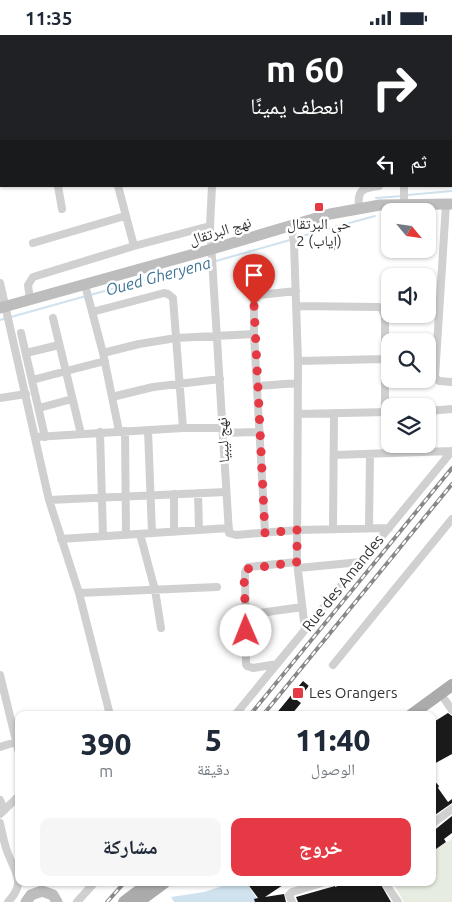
<!DOCTYPE html>
<html lang="ar">
<head>
<meta charset="utf-8">
<style>
	:root { --surface:#fff; --page:#f6f6f7; --text:#1f2937; --muted:#747a83; --accent:#e63946 }
	body { margin:0; font-family:Ubuntu,"Noto Naskh Arabic",sans-serif; background:var(--page); color:var(--text); direction:rtl; height:100vh; display:flex; flex-direction:column; font-size:19px; white-space:nowrap }
	* { box-sizing:border-box; margin:0 }
	p { font-size:16px; color:var(--muted) }
	.icon { flex:none; width:28px; height:28px; fill:none; stroke:currentColor; stroke-width:2; stroke-linecap:round; stroke-linejoin:round }
	.map { position:relative; flex:1; overflow:hidden; direction:ltr }
	.panel { position:absolute; left:15px; top:676px; width:421px; height:175px; display:flex; flex-direction:column; background:var(--surface); border-radius:10px; box-shadow:0 1px 4px #0004; direction:rtl }
	.panel>* { flex:none }
	.hud { position:absolute; left:0px; top:0px; width:452px; height:152px; box-shadow:0 1px 4px #0004; direction:rtl; background:#202124; color:#fff; overflow:hidden }
	.needle { width:32px; rotate:119deg }
	.tools { position:absolute; left:381px; top:168px; display:grid; gap:10px }
	.tools a { display:grid; place-items:center; width:55px; height:55px; border-radius:10px; background:var(--surface); box-shadow:0 1px 4px #0004; font-size:25px }
	.pin { position:absolute; display:grid; place-items:center; width:42px; height:42px; color:#fff; margin:-51px -21px; border-radius:50% 50% 50% 0; rotate:-45deg; box-shadow:0 0 5px #0007 }
	.pin .icon { rotate:45deg }
	.me { position:absolute; width:55px; margin:-28px; rotate:359deg; stroke-linejoin:round; filter:drop-shadow(0 0 4px #0008) }
	.turn { display:flex; align-items:center; gap:18px; height:105px; padding:0 25px; font-size:22px }
	.turn .icon { width:65px; height:65px; stroke-width:2.5 }
	.turn b { display:block; font-size:35px; line-height:42px }
	.then { display:flex; align-items:center; height:48px; padding:0 25px; background:#0003; gap:10px; font-size:19px }
	.eta { display:flex; justify-content:space-evenly; align-items:center; height:85px; text-align:center }
	.eta b { font-size:30px; font-weight:800; line-height:35px }
	.primary-button { display:flex; gap:10px; margin-top:auto; padding:10px 25px }
	.primary-button a { flex:1; height:58px; border-radius:10px; background:var(--accent); color:#fff; font-size:20px; font-weight:800; line-height:58px; text-align:center }
	.primary-button a+a { background:var(--page); color:var(--text) }
	.status { display:flex; justify-content:space-between; align-items:center; height:35px; padding:0 25px; background:var(--surface); direction:ltr }
	.status svg { height:14px; fill:currentColor }
	.map>svg:first-child { display:block }
	.green { fill:#e6ecdf }
	.water { fill:#cfe2ee }
	.lines { fill:none; stroke-linecap:round; stroke-linejoin:round }
	.stream { stroke:#cfe2ee; stroke-width:2 }
	.building { fill:#1a1a1a }
	.street { stroke:#d0d0d0; stroke-width:8 }
	.secondary { stroke:#bdbdbd; stroke-width:11 }
	.primary { stroke:#ababab; stroke-width:12 }
	.rail-casing { stroke:#888; stroke-width:4 }
	.rail { stroke:#fff; stroke-width:2; stroke-dasharray:5.5; stroke-linecap:butt }
	.route { stroke:#e63946; stroke-width:9; stroke-dasharray:0 16.2 }
	.poi-dot { fill:#e63946; stroke:#fff; stroke-width:2 }
	.labels { text-anchor:middle; stroke-width:5; stroke-linejoin:round; paint-order:stroke }
	.poi-label { font-size:15px; fill:#333; stroke:#fff }
	.street-label { font-size:15px; fill:#333; stroke:#fff }
	.water-label { font-size:16px; font-style:italic; fill:#3f7597; stroke:#fff }
</style>
</head>
<body>
<div class="status"><b>11:35</b><svg viewBox="0 0 49 12"><path d="M0 12V9h3v3zM5 12V6h3v6zM10 12V3h3v9zM15 12V0h3v12zM26 1h20v11H26zM47 4h2v5h-2z"/></svg></div>
<div class="map">
<svg width="452" height="867" viewBox="0 0 452 867">
	<rect width="100%" height="100%" fill="#fff"/>
	<path class="green" d="M452,804V867H404L393,848H432L433,814L434,815Z"/>
	<path class="water" d="M232,848H247L259,867H174L171,862L204,857Z"/>
	<g class="lines">
		<path class="stream" d="M407,160L452,156
			M376,163L402,161
			M295,203L375,181
			M216,226L290,205
			M90,260L211,227
			M11,282L86,261
			M0,285L6,283"/>
	</g>
	<path class="building" d="M303,646L309,651L297,665L301,668L291,680H275Z
		M448,678L452,681V719L432,730V688Z
		M432,743L439,751L438,753L448,767L452,764V768L432,782Z
		M452,781V798L444,804L446,807L436,814L432,808V797Z
		M247,848H286L265,862L284,859L286,867H255L254,864L258,863Z
		M346,848H380L391,867H298L296,862L335,851V852Z"/>
	<g class="lines">
		<path class="street" d="M305,0L314,1
			M422,0H447
			M221,1V0
			M281,1V0
			M359,1V0
			M402,1V0
			M451,57H452
			M58,151L62,174
			M118,151L134,211
			M212,151L210,191L229,498L236,500L297,495L389,493
			M404,151V170
			M446,169L435,342L439,346L452,347
			M359,173C357,155 362,153 379,151
			M291,190L294,208L298,326L297,527L305,595
			M33,208L125,181
			M0,248L49,465L79,558L110,680
			M85,250L103,318L119,396
			M30,265L28,250L33,242L134,211L210,191
			M297,271L379,272L382,274L385,281V378
			M92,277L164,258L168,259L173,263L183,393
			M53,283L81,399
			M21,298L45,402
			M26,318L59,310
			M103,318L139,309L176,303L254,299
			M298,326L385,324
			M32,345L105,326
			M258,351L298,348
			M112,362L153,352L220,344
			M0,363L26,359
			M39,373L72,364
			M428,376L452,374
			M298,379L388,377
			M148,395L152,498
			M125,396L126,499
			M100,397L103,501
			M223,398L260,397
			M35,402L183,393H223
			M334,420L452,416
			M198,458L199,495
			M174,459V497
			M49,465L226,457
			M369,493L370,419
			M333,494L334,378
			M265,497L254,299V266L259,260L296,256
			M140,499L155,555L161,593
			M61,504L229,493
			M298,533L361,527
			M79,558L217,552
			M246,580L302,572
			M277,629L253,633L247,631L246,629L245,537L248,532L297,527
			M333,630L452,484
			M0,640L19,718
			M445,665L452,675
			M235,680L452,416
			M0,712L16,707
			M0,765L4,775
			M0,779L19,761
			M0,788C2,798 4,807 7,816C15,838 27,847 8,867
			M432,789L452,774
			M385,848L398,867
			M77,867L94,848
			M292,867L289,860L292,857L322,848"/>
		<path class="secondary" d="M0,273L212,214L330,179L380,170L452,169
			M26,867L31,860L42,856L53,860L57,867"/>
		<path class="primary" d="M411,680L452,650
			M124,867L149,848
			M138,867L164,848"/>
		<g class="rail-casing">
			<path id="rail" d="M250,680L452,433
				M263,680L452,449
				M107,867L124,848"/>
		</g>
		<use href="#rail" class="rail"/>
	</g>
	<g class="lines">
		<path class="route" d="M246,596L244,541L246,534L297,527V495L265,498L254,270"/>
	</g>
	<g class="poi-dot">
		<rect x="314" y="167" width="10" height="10" rx="2.5"/>
		<rect x="292" y="652" width="12" height="12" rx="2.5"/>
	</g>
	<g class="labels">
		<g class="poi-label">
			<text x="319" y="194">حي البرتقال<tspan x="319" dy="17">2 (إياب)</tspan></text>
			<text x="309" y="663" text-anchor="start">Les Orangers</text>
		</g>
		<g class="street-label">
			<text transform="translate(220 196) rotate(-17)" y="5">نهج البرتقال</text>
			<text transform="translate(223 405) rotate(-93)" y="5">نهج ليبيا</text>
			<text transform="translate(343 548) rotate(-51)" y="5">Rue des Amandes</text>
		</g>
		<g class="water-label">
			<text transform="translate(158 241) rotate(-15)" y="6">Oued Gheryena</text>
		</g>
	</g>
</svg>
<div class="tools">
<a><svg class="needle" viewBox="-14 -14 28 28"><path d="M0-13l5 13h-10z" fill="#e53935"/><path d="M0 13l5-13h-10z" fill="#747a83"/></svg></a>
<a><svg class="icon" aria-label="sound" viewBox="0 0 24 24"><path d="M4 9h4l5-4v14l-5-4H4zM17 9q2 3 0 6"/></svg></a>
<a><svg class="icon" aria-label="search" viewBox="0 0 24 24"><circle cx="10" cy="10" r="6"/><path d="M15 15l6 6"/></svg></a>
<a><svg class="icon" aria-label="layers" viewBox="0 0 24 24"><path d="M12 4l9 5-9 5-9-5zM3 14l9 5 9-5"/></svg></a>
</div>
<div class="pin" style="left:254px;top:270px;background:#d93025"><svg class="icon" aria-label="arrive" viewBox="0 0 24 24"><path d="M6 21V4h12l-3 4 3 4H6"/></svg></div>
<svg class="me" style="left:246px;top:596px" viewBox="-20 -20 40 40"><circle r="19" fill="#fff"/><path d="M0-13L10 11 0 6-10 11z" fill="#e63946"/></svg>
<div class="hud">
<div class="turn"><svg class="icon" aria-label="right" viewBox="0 0 24 24"><path d="M7 20v-9h11M14 6l5 5-5 5"/></svg><div><b>60 m</b>انعطف يمينًا</div></div>
<div class="then">ثم<svg class="icon" aria-label="left" viewBox="0 0 24 24"><path d="M17 20v-9H6M10 6l-5 5 5 5"/></svg></div>
</div>
<section class="panel">
<div class="eta">
<div><b>11:40</b><p>الوصول</p></div>
<div><b>5</b><p>دقيقة</p></div>
<div><b>390</b><p>m</p></div>
</div>
<div class="primary-button"><a>خروج</a><a>مشاركة</a></div>
</section>
</div>
</body>
</html>
